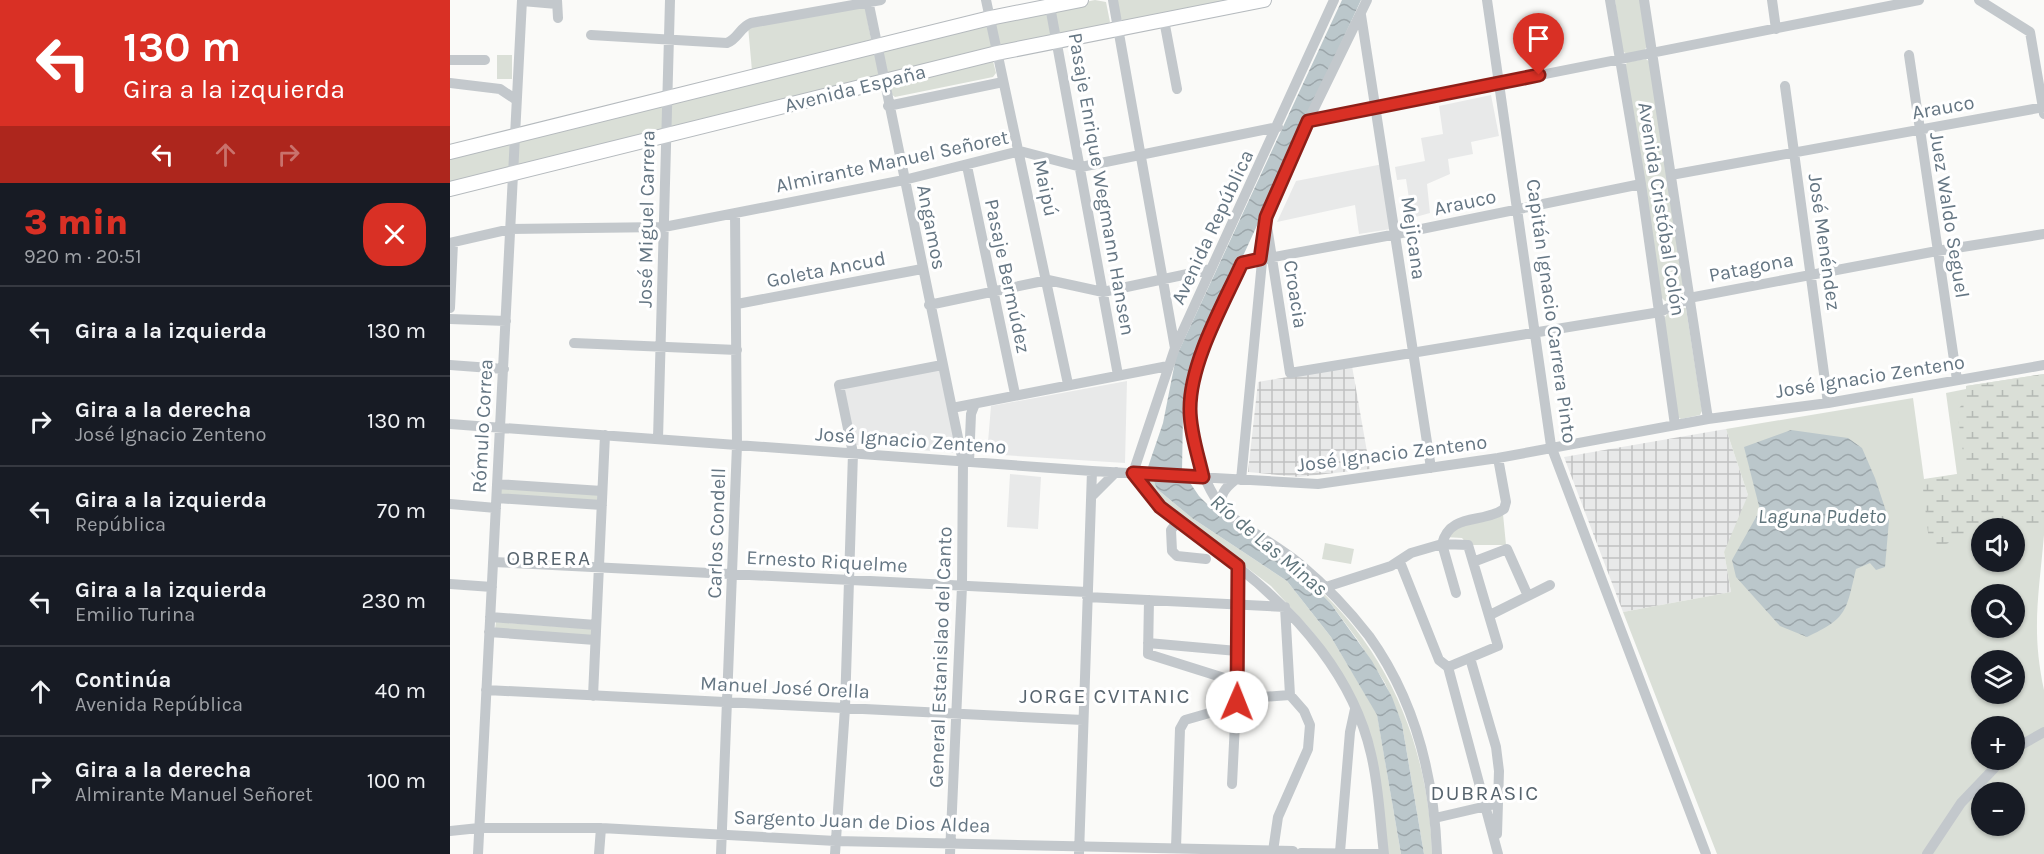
<!DOCTYPE html>
<html lang="es">
<head>
<meta charset="utf-8">
<style>
	:root { --surface:#171b24; --page:#242831; --text:#f1f3f6; --muted:#9ea1a6; --line:#363941; --accent:#d93025 }
	body { margin:0; font-family:Karla,sans-serif; background:var(--page); color:var(--text); height:100vh; display:flex; flex-direction:column; font-size:22px; white-space:nowrap }
	* { box-sizing:border-box; margin:0 }
	p { font-size:20px; color:var(--muted) }
	.icon { flex:none; width:33px; height:33px; fill:none; stroke:currentColor; stroke-width:2; stroke-linecap:round; stroke-linejoin:round }
	.map { position:relative; flex:1; overflow:hidden }
	.side { display:flex; flex-direction:column; background:var(--surface); width:450px }
	.side>* { flex:none }
	.guide { background:#d93025; color:#fff; overflow:hidden }
	.fabs { position:absolute; left:1521px; top:518px; display:grid; gap:12px }
	.fabs a { display:grid; place-items:center; width:54px; height:54px; border-radius:50%; background:var(--surface); box-shadow:0 2px 4px #0004; font-size:30px }
	.pin { position:absolute; display:grid; place-items:center; width:51px; height:51px; color:#fff; margin:-62px -26px; border-radius:50% 50% 50% 0; rotate:-45deg; box-shadow:0 0 6px #0007 }
	.pin .icon { rotate:45deg }
	.me { position:absolute; width:66px; margin:-33px; rotate:1deg; stroke-linejoin:round; filter:drop-shadow(0 0 4px #0008) }
	.turn { display:flex; align-items:center; gap:21px; height:126px; padding:0 24px; font-size:27px }
	.turn .icon { width:78px; height:78px; stroke-width:2.5 }
	.turn b { display:block; font-size:42px; line-height:51px }
	.lanes { display:flex; align-items:center; height:57px; padding:0 24px; background:#0003; justify-content:center; gap:30px; direction:ltr }
	.lanes .off { opacity:.35 }
	.round { display:grid; place-items:center; flex:none; width:63px; height:63px; border-radius:24px; background:var(--page) }
	.summary { display:flex; align-items:center; justify-content:space-between; height:102px; padding:0 24px }
	h1 { font-size:36px; font-weight:800; line-height:45px; color:var(--accent) }
	ul { padding:0; list-style:none }
	li { display:flex; align-items:center; gap:18px; height:90px; padding:0 24px; border-top:2px solid var(--line) }
	li div { flex:1 }
	li b { display:block; font-size:22px }
	li em { font-style:normal }
	main { display:flex; flex:1; min-height:0 }
	.map>svg:first-child { display:block }
	.built { fill:#e8e9e9 }
	.industrial { fill:url(#industrial-grid) }
	.green { fill:#dadfd7; fill-rule:evenodd }
	.wetland { fill:url(#wetland-marsh) }
	.water { fill:url(#water-waves) }
	.lines { fill:none; stroke-linecap:round; stroke-linejoin:round }
	.major-casing { stroke:#b5babe; stroke-width:16 }
	.minor { stroke:#c3c8cc; stroke-width:10 }
	.major { stroke:#fff; stroke-width:14 }
	.route-casing { stroke:#8d1f18; stroke-width:15 }
	.route { stroke:#d93025; stroke-width:10 }
	.labels { text-anchor:middle; stroke-width:6; stroke-linejoin:round; paint-order:stroke }
	.street-label { font-size:20px; fill:#657683; stroke:#fff }
	.water-label { font-size:21px; font-style:italic; fill:#60757c; stroke:#fff }
	.neighbourhood-label { font-size:21px; letter-spacing:1.5px; fill:#57646e; stroke:#fff }
</style>
</head>
<body>
<main>
<section class="side">
<div class="guide">
<div class="turn"><svg class="icon" aria-label="left" viewBox="0 0 24 24"><path d="M17 20v-9H6M10 6l-5 5 5 5"/></svg><div><b>130 m</b>Gira a la izquierda</div></div>
<div class="lanes"><svg class="icon" aria-label="left" viewBox="0 0 24 24"><path d="M17 20v-9H6M10 6l-5 5 5 5"/></svg><svg class="icon off" aria-label="ahead" viewBox="0 0 24 24"><path d="M12 20V5M6 11l6-6 6 6"/></svg><svg class="icon off" aria-label="right" viewBox="0 0 24 24"><path d="M7 20v-9h11M14 6l5 5-5 5"/></svg></div>
</div>
<div class="summary"><div><h1>3 min</h1><p>920 m · 20:51</p></div><a class="round" style="background:#d93025;color:#fff"><svg class="icon" aria-label="close" viewBox="0 0 24 24"><path d="M6 6l12 12M18 6L6 18"/></svg></a></div>
<ul>
<li><svg class="icon" aria-label="left" viewBox="0 0 24 24"><path d="M17 20v-9H6M10 6l-5 5 5 5"/></svg><div><b>Gira a la izquierda</b></div><em>130 m</em></li>
<li><svg class="icon" aria-label="right" viewBox="0 0 24 24"><path d="M7 20v-9h11M14 6l5 5-5 5"/></svg><div><b>Gira a la derecha</b><p>José Ignacio Zenteno</p></div><em>130 m</em></li>
<li><svg class="icon" aria-label="left" viewBox="0 0 24 24"><path d="M17 20v-9H6M10 6l-5 5 5 5"/></svg><div><b>Gira a la izquierda</b><p>República</p></div><em>70 m</em></li>
<li><svg class="icon" aria-label="left" viewBox="0 0 24 24"><path d="M17 20v-9H6M10 6l-5 5 5 5"/></svg><div><b>Gira a la izquierda</b><p>Emilio Turina</p></div><em>230 m</em></li>
<li><svg class="icon" aria-label="ahead" viewBox="0 0 24 24"><path d="M12 20V5M6 11l6-6 6 6"/></svg><div><b>Continúa</b><p>Avenida República</p></div><em>40 m</em></li>
<li><svg class="icon" aria-label="right" viewBox="0 0 24 24"><path d="M7 20v-9h11M14 6l5 5-5 5"/></svg><div><b>Gira a la derecha</b><p>Almirante Manuel Señoret</p></div><em>100 m</em></li>
</ul>
</section>
<div class="map">
<svg width="1594" height="854" viewBox="0 0 1594 854">
	<defs>
		<pattern id="industrial-grid" width="8" height="8" patternUnits="userSpaceOnUse" patternTransform="scale(1.5)"><rect width="8" height="8" fill="#e8e9e9"/><path d="M0 4h8M4 0v8" fill="none" stroke="#c0c1c2"/></pattern>
		<pattern id="wetland-marsh" width="20" height="14" patternUnits="userSpaceOnUse" patternTransform="scale(1.5)"><rect width="20" height="14" fill="#dadfd7"/><path d="M1 5h8M5 5V1M11 12h8M15 12V8" fill="none" stroke="#b4b9b4"/></pattern>
		<pattern id="water-waves" width="16" height="10" patternUnits="userSpaceOnUse" patternTransform="scale(1.5)"><rect width="16" height="10" fill="#bbc7cb"/><path d="M0 5q4-4 8 0t8 0" fill="none" stroke="#9ca6aa"/></pattern>
	</defs>
	<rect width="100%" height="100%" fill="#fafaf8"/>
	<path class="built" d="M1041,95L1049,136L1021,142L1023,154L998,159L1000,174L977,184L980,213L962,218L956,179L947,180L945,167L975,161L971,138L993,134L989,106Z
		M933,164L941,229L909,234L905,205L827,222L846,181Z
		M490,368L509,453L406,445L392,387Z
		M677,381L675,463L537,454L541,406Z
		M560,474L591,477L588,529L557,527Z"/>
	<path class="industrial" d="M902,366L920,469L849,477L798,472L808,382Z
		M1276,429L1301,504L1274,552L1281,592L1173,612L1114,457Z"/>
	<path class="green" d="M645,0L656,2L660,22L657,25L553,46L549,44L544,24L547,20Z
		M666,0H776L672,22Z
		M1165,0H1191L1198,45L1194,51L1177,54L1172,51Z
		M415,6L422,45L302,71L298,26Z
		M537,23L543,48L0,182V154Z
		M47,55H62V79H47Z
		M540,58L543,61L546,73L543,77L445,97L441,94L440,85Z
		M1196,59L1201,63L1234,291L1232,296L1222,301H1215L1210,296L1175,67L1177,62Z
		M1227,308H1236L1252,411L1250,415L1231,419L1226,416L1213,320L1218,313Z
		M1594,374C1594,427 1594,482 1594,535C1589,594 1581,630 1594,690V854H1267L1173,612L1281,592L1274,552L1298,495L1276,429L1463,398L1474,479L1507,474L1496,393L1516,389V386ZM1532,528H1564V561H1532ZM1532,594H1564V627H1532ZM1532,660H1564V693H1532ZM1532,726H1564V759H1532ZM1532,792H1564V825H1532Z
		M691,478L703,479L707,489L742,518L837,581L881,637L927,714L951,854H938L930,781L886,665L862,631L821,586L721,510Z
		M51,487L148,494L147,501L51,494Z
		M1053,514L1056,545H1018L1012,538L994,537L1001,528Z
		M875,543L904,549L901,564L872,559Z
		M854,576C938,645 979,747 982,854H974L952,724L935,683L907,639L881,604Z
		M46,622L142,629L141,637L45,629Z"/>
	<path class="wetland" d="M1594,374V530L1546,526L1532,528L1531,531L1480,550L1472,480L1516,473L1507,411L1517,398L1516,386Z"/>
	<path class="water" d="M892,0H911L745,360L733,415L732,471L749,496L760,507L854,576L881,604L922,661L942,697L952,724L974,854H951L927,715L881,637L837,581L742,518L707,489L698,467L713,423L726,357Z
		M1341,430L1398,438L1412,448L1425,478L1439,520L1435,567L1426,570L1420,563L1406,569C1396,611 1398,618 1357,637L1330,626L1286,577L1282,560L1310,510L1294,447Z"/>
	<g class="lines">
		<g class="major-casing">
			<path id="major" d="M0,152L540,18L631,0
				M0,189L547,53L814,0"/>
		</g>
		<path class="minor" d="M107,0L108,18
			M418,0L513,462L512,586L500,854
			M536,0L618,384
			M663,0L725,348
			M884,0L725,348L683,473C712,513 750,536 788,567C848,614 904,678 921,754C929,787 930,821 934,854
			M1037,0L1101,446L1256,854
			M1160,0L1191,184L1225,425
			M1194,0L1258,419
			M1322,0L1326,29
			M1529,0L1580,32L1594,114
			M72,1L107,4
			M599,1L668,375
			M911,15L981,468
			M714,20L727,89
			M141,35L277,43C288,39 290,27 301,23L431,0
			M1459,55L1507,380
			M0,60H35
			M0,83L50,89L65,99
			M1335,86L1378,403
			M438,106L553,82
			M858,121L1469,0
			M517,166L565,394
			M1221,175L1594,107
			M816,220L840,373L1210,312L1239,298L1487,251L1594,234
			M0,243L60,229L214,227L454,180L570,151L631,167L828,127
			M287,304L472,269
			M479,305L598,280L653,292L761,269
			M0,308L3,243
			M0,319L56,321
			M124,343L287,350
			M0,365L54,369
			M502,408L718,366
			M0,424L642,471L868,484L1048,458L1258,419L1378,403L1594,365
			M208,439L220,0
			M519,462L521,414L525,404
			M791,480L816,220L858,121L917,0
			M47,484L152,491
			M643,495L666,472
			M47,498L152,505
			M0,504L46,508
			M772,508C769,495 775,488 785,480
			M728,521L721,530L722,551L727,556L756,559
			M992,544C1000,512 1033,524 1054,509L1056,502L1048,458
			M992,544L1006,593
			M43,562L637,592
			M950,562L989,660L998,667L1048,854
			M1023,562L1057,549L1078,596
			M0,584L42,587
			M876,587L941,566L961,553L992,544L1018,545L1048,646L998,667
			M637,597L835,607L840,695L854,711L860,725L858,749L828,817L823,851
			M699,600L698,654L787,682
			M1040,615L1100,585
			M40,617L146,625
			M39,632L145,640
			M698,643L787,651
			M1020,658L1046,747L1049,771L1047,834
			M36,690L633,720
			M143,696L155,435
			M1564,749L1594,732
			M782,784L787,682L788,566
			M985,818L1041,805
			M0,831L29,828H151L386,841L843,851
			M726,848L730,729L735,720L777,708L797,698L840,695
			M890,852L900,732L905,709
			M851,853L934,854
			M28,854L72,0
			M149,854L151,828
			M271,854L287,445L285,213
			M385,854L395,708L403,453L389,385L492,365
			M629,854L642,471
			M987,854C984,777 965,700 919,636C899,610 875,585 850,564C798,522 764,525 747,452C744,437 739,423 740,407C743,357 773,308 792,263L947,234L1191,184
			M1477,854L1511,803L1553,759"/>
		<use href="#major" class="major"/>
	</g>
	<g class="lines">
		<g class="route-casing">
			<path id="route" d="M787,702L788,566L710,507L683,473L753,477C748,455 740,432 740,409C740,362 773,305 792,263L810,259L816,217L858,121L1089,75"/>
		</g>
		<use href="#route" class="route"/>
	</g>
	<g class="labels">
		<g class="street-label">
			<text transform="translate(405 88) rotate(-14)" y="7">Avenida España</text>
			<text transform="translate(1493 107) rotate(-10)" y="7">Arauco</text>
			<text transform="translate(442 161) rotate(-12)" y="7">Almirante Manuel Señoret</text>
			<text transform="translate(652 184) rotate(80)" y="7">Pasaje Enrique Wegmann Hansen</text>
			<text transform="translate(596 188) rotate(78)" y="7">Maipú</text>
			<text transform="translate(1015 202) rotate(-12)" y="7">Arauco</text>
			<text transform="translate(1212 209) rotate(81)" y="7">Avenida Cristóbal Colón</text>
			<text transform="translate(1500 215) rotate(81)" y="7">Juez Waldo Seguel</text>
			<text transform="translate(196 219) rotate(-89)" y="7">José Miguel Carrera</text>
			<text transform="translate(482 227) rotate(79)" y="7">Angamos</text>
			<text transform="translate(762 227) rotate(-65)" y="7">Avenida República</text>
			<text transform="translate(964 238) rotate(82)" y="7">Mejicana</text>
			<text transform="translate(1375 242) rotate(82)" y="7">José Menéndez</text>
			<text transform="translate(1301 267) rotate(-11)" y="7">Patagona</text>
			<text transform="translate(376 269) rotate(-11)" y="7">Goleta Ancud</text>
			<text transform="translate(558 276) rotate(78)" y="7">Pasaje Bermúdez</text>
			<text transform="translate(846 294) rotate(81)" y="7">Croacia</text>
			<text transform="translate(1102 311) rotate(82)" y="7">Capitán Ignacio Carrera Pinto</text>
			<text transform="translate(1420 376) rotate(-9)" y="7">José Ignacio Zenteno</text>
			<text transform="translate(32 426) rotate(-87)" y="7">Rómulo Correa</text>
			<text transform="translate(461 440) rotate(4)" y="7">José Ignacio Zenteno</text>
			<text transform="translate(942 453) rotate(-7)" y="7">José Ignacio Zenteno</text>
			<text transform="translate(266 533) rotate(-88)" y="7">Carlos Condell</text>
			<text transform="translate(377 561) rotate(3)" y="7">Ernesto Riquelme</text>
			<text transform="translate(490 657) rotate(-88)" y="7">General Estanislao del Canto</text>
			<text transform="translate(335 687) rotate(3)" y="7">Manuel José Orella</text>
			<text transform="translate(412 821) rotate(2)" y="7">Sargento Juan de Dios Aldea</text>
		</g>
		<g class="water-label">
			<text x="1372" y="523">Laguna Pudeto</text>
			<text transform="translate(819 545) rotate(40)" y="7">Río de Las Minas</text>
		</g>
		<g class="neighbourhood-label">
			<text x="99" y="565">OBRERA</text>
			<text x="655" y="703">JORGE CVITANIC</text>
			<text x="1035" y="800">DUBRASIC</text>
		</g>
	</g>
</svg>
<div class="fabs">
<a><svg class="icon" aria-label="sound" viewBox="0 0 24 24"><path d="M4 9h4l5-4v14l-5-4H4zM17 9q2 3 0 6"/></svg></a>
<a><svg class="icon" aria-label="search" viewBox="0 0 24 24"><circle cx="10" cy="10" r="6"/><path d="M15 15l6 6"/></svg></a>
<a><svg class="icon" aria-label="layers" viewBox="0 0 24 24"><path d="M12 4l9 5-9 5-9-5zM3 14l9 5 9-5"/></svg></a>
<a>+</a>
<a>−</a>
</div>
<div class="pin" style="left:1089px;top:75px;background:#d93025"><svg class="icon" aria-label="arrive" viewBox="0 0 24 24"><path d="M6 21V4h12l-3 4 3 4H6"/></svg></div>
<svg class="me" style="left:787px;top:702px" viewBox="-20 -20 40 40"><circle r="19" fill="#fff"/><path d="M0-13L10 11 0 6-10 11z" fill="#d93025"/></svg>
</div>
</main>
</body>
</html>
